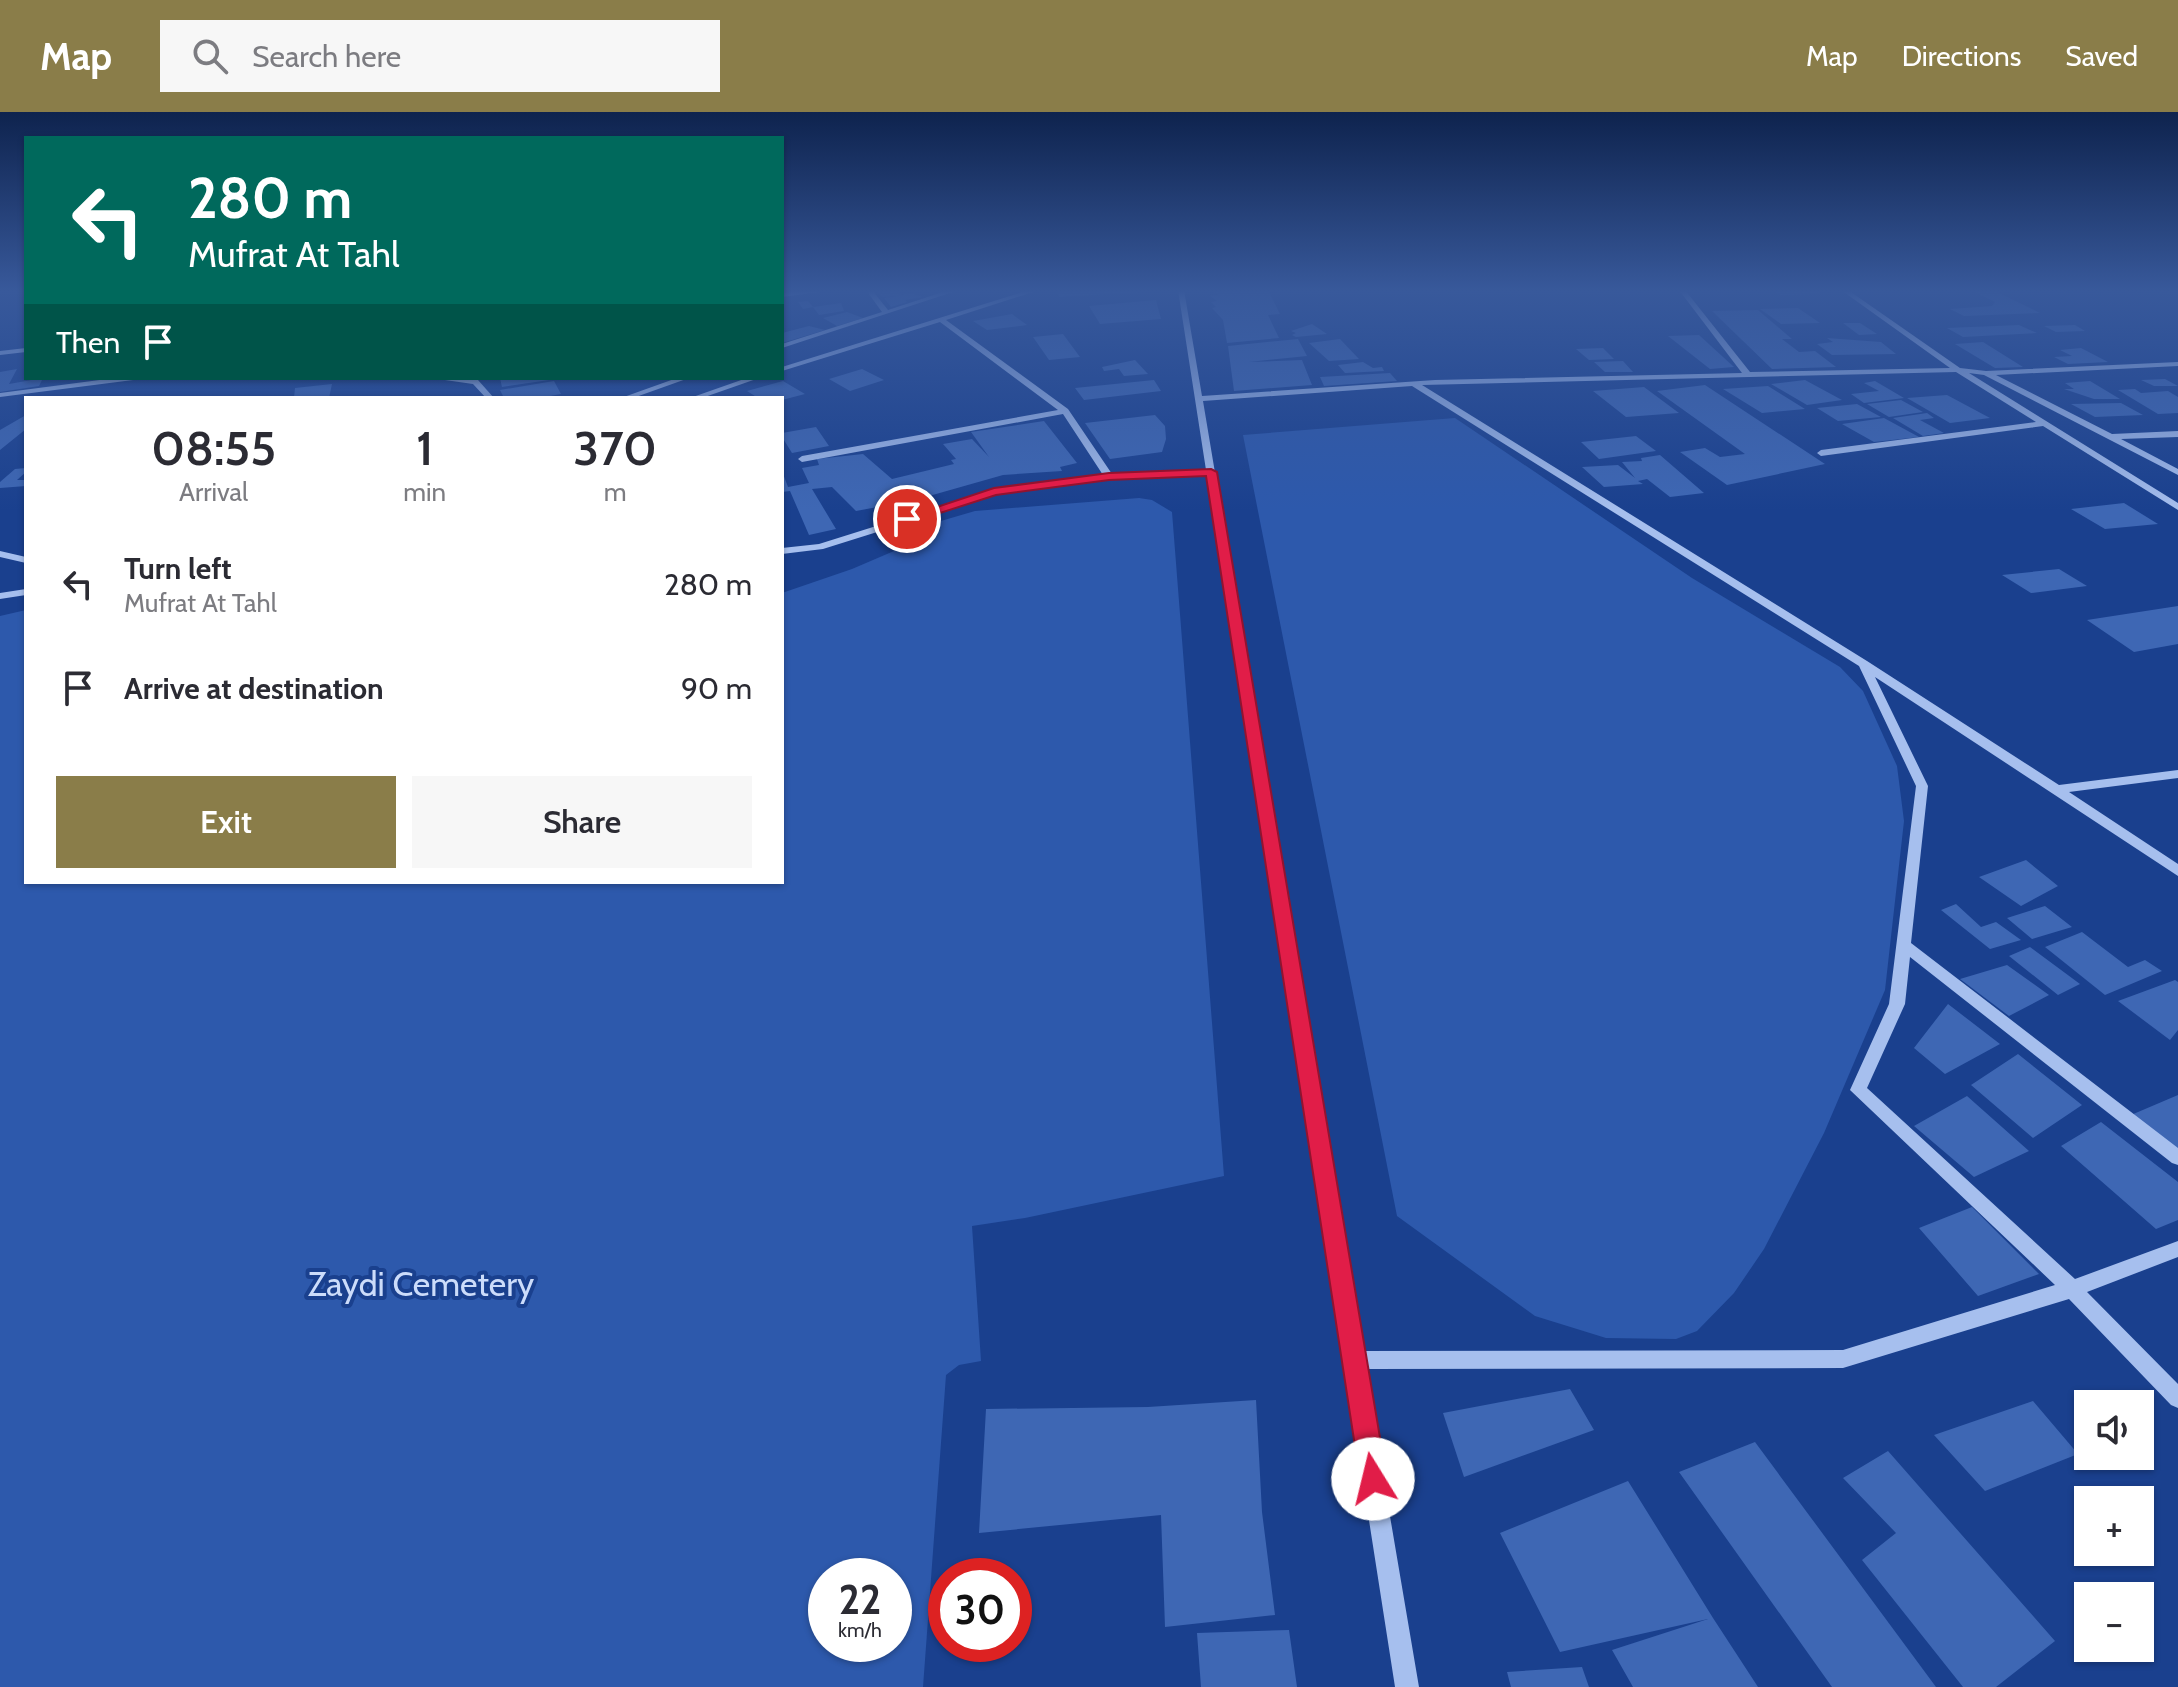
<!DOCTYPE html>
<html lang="en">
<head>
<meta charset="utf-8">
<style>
	:root { --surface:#fff; --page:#f7f7f7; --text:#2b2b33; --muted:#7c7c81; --accent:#8a7d49 }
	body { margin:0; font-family:Cabin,sans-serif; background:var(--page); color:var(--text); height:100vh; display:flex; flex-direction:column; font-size:30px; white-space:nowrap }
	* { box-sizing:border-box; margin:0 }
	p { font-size:26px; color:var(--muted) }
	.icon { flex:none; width:44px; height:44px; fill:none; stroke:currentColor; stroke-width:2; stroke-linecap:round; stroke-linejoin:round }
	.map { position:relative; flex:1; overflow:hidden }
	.drawer { position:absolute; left:24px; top:284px; width:760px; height:488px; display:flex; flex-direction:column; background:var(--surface); border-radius:0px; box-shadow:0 2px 6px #0004 }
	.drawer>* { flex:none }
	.banner { position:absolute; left:24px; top:24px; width:760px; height:244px; border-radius:0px; box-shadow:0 2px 6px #0004; background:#00695c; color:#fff; overflow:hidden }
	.fabs { position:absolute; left:2074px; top:1278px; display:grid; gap:16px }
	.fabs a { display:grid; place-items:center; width:80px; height:80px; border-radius:0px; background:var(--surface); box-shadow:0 2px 6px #0004; font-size:40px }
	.speed { position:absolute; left:808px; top:1446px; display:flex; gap:16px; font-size:40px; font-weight:700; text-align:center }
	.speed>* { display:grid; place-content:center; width:104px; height:104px; border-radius:50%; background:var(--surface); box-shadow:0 2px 6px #0004; line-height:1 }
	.speed small { font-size:20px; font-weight:400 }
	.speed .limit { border:12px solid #d22; background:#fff; color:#111 }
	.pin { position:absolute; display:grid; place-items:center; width:68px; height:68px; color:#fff; margin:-34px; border:4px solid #fff; border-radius:50%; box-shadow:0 2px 8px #0007 }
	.me { position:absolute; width:88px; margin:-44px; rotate:351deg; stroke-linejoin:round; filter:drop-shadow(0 0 6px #0008) }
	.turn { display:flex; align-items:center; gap:28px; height:168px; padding:0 32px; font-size:36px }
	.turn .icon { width:104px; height:104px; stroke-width:2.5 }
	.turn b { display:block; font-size:56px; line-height:68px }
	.then { display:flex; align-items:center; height:76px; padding:0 32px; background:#0003; gap:16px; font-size:30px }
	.eta { display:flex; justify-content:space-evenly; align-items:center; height:136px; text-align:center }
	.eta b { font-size:48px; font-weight:600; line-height:56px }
	.primary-button { display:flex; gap:16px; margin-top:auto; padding:16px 32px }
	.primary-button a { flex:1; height:92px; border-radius:0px; background:var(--accent); color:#fff; font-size:32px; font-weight:600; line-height:92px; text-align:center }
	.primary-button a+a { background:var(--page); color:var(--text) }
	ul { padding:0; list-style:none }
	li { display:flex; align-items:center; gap:24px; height:104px; padding:0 32px }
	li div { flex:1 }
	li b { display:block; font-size:30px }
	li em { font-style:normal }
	header { display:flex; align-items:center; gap:48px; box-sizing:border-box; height:112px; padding:0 40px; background:var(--accent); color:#fff }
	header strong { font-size:38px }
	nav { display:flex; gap:44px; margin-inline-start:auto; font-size:28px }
	.search { width:560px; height:72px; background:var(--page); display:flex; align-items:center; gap:20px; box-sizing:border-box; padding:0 28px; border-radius:0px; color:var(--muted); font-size:30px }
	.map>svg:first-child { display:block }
	.green { fill:#2d59ac; fill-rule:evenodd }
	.building { fill:#3e67b4 }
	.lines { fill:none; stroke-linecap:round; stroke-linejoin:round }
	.minor { fill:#a6bfee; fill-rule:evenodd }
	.route { fill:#e11d48; stroke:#92132f; stroke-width:2 }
	.labels { text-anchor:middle; stroke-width:8; stroke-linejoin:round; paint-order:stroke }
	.near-park-label { font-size:34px; fill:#ccdcfa; stroke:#1a408e }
</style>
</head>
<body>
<header>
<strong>Map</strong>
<div class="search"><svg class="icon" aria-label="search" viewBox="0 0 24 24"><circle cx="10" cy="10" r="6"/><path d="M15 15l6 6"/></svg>Search here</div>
<nav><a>Map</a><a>Directions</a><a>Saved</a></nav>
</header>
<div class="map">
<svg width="2178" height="1575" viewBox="0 0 2178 1575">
	<rect width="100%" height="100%" fill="#1a408e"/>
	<path class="green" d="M1455,306L1692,466L1840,555L1863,579L1897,654L1904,709L1885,878L1824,1021L1764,1137L1734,1181L1697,1219L1676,1227L1606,1226L1535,1204L1397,1104L1243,323Z
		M1139,386L1152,388L1172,400L1224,1064L1025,1106L972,1114L981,1249L959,1253L946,1263L923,1575H0V504L26,498V770H782V481L852,457L936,421L934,411L975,399ZM826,1464H894V1532H826Z"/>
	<path class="building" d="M896,178L902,183L911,181L923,185L905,188L907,190L891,195L884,186L898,184L883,185L878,180Z
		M1058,178H1142V180L1059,185Z
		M1213,178H1268L1280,202L1268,203L1279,226L1227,231L1223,208L1212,196L1216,195L1211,190L1217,189L1210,184L1225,181L1215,182Z
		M1772,178H1815L1821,182L1780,183Z
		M1971,178H1993L2040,201L1964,204L1950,197L1992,194L1995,190Z
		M1156,188L1161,207L1100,212L1089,194Z
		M808,189L813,195L841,191L844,199L819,203L813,195L803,197L798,190Z
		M1798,196L1820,211L1781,212L1760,197Z
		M1758,198L1792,227H1782L1799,240L1815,239L1836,255L1772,257L1712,199Z
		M847,200L863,206L837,214L823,206Z
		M1012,202L1027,213L987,218L973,209Z
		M1843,211H1860L1877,222L1859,223Z
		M1312,212L1327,222L1296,225L1292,223L1296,221L1291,219Z
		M2019,213L2037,221L1963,225L1947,216Z
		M2075,213L2085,219L2056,220L2044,214Z
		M809,214L825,218L782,231V221Z
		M1063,222L1080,245L1049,248L1033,225Z
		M1699,223L1734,255L1710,257L1668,224Z
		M1827,226L1881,230L1896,242L1832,243L1817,232L1833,230Z
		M1298,227L1307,244L1249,250L1302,248L1312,273L1234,279L1228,234Z
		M1340,227L1359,247L1329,249L1309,231Z
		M1983,230L2023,255L1995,256L1955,232Z
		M1603,236L1614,247L1589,248L1576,237Z
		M2081,236L2108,250L2068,252L2054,245L2072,244L2060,238Z
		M1135,248L1148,262L1124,264L1119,257L1104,259L1102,255Z
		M1623,249L1633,260H1605L1594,250Z
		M1363,250L1373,256L1382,255L1384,259L1345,261L1338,253Z
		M17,257L9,272L43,266L39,274L0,280V260Z
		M862,257L884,268L850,279L829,267Z
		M1390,261L1397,269L1324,274L1320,265Z
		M500,266H548L549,268L502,275Z
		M2165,267L2178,274H2154L2141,268Z
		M1154,268L1161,279L1084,288L1075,276Z
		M1805,268L1842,288L1807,293L1771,272Z
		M554,269L561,282L539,286H504L500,278Z
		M783,269L805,282L782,288L758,286L747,279Z
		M1875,269L1904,286L1864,291L1851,282L1879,279L1864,271Z
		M2090,269L2120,287H2094L2064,277H2074L2065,271Z
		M332,272L329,286H294L295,276Z
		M1705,273L1825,352L1727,373L1680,340L1705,336L1720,345L1745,342L1657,279Z
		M1768,274L1805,297L1762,301L1723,277Z
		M1644,275L1679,301L1626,305L1593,279Z
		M2135,277L2141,281L2168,279L2178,285V301L2158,302L2118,278Z
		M1947,283L1990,306L1950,311L1907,286Z
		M1901,288L1923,300L1889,305L1867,292Z
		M2121,291L2143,303L2095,305L2071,292Z
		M1857,292L1881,305L1838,309L1817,296Z
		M1927,301L1934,306L1920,308L1944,321L1923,324L1893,306Z
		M26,303V317L0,338V318Z
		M1155,303L1165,314L1166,327L1162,340L1110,347L1085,311Z
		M1884,306L1919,325L1874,330L1842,312Z
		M1044,309L1077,351L1060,355L1062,359L1003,363L915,388L856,399L832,375L812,377L836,417L809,423L790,379L782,380V359L788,375L809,371L802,356L819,353L817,347L863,342L892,367L954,352L951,348L956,347L943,332L972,327L989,345L971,320Z
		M816,315L829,334L792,341L782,325V321Z
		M1636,324L1656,339L1599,347L1581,330Z
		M1660,343L1704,381L1670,385L1647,367L1638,369L1643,372L1604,375L1582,355L1618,353L1635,366L1622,350L1642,349L1641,346Z
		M26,356V360L17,368H26V374L0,376V370L15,357Z
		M2124,391L2158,412L2105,417L2071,397Z
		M2059,457L2087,474L2031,481L2002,463Z
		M2178,494V532L2134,540L2087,508Z
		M2026,748L2058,774L2021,794L1979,765Z
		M1956,792L1981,815L1996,810L2021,828L1990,837L1941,798Z
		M2045,794L2072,815L2032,827L2007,806Z
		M2082,820L2128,855L2145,848L2162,859L2105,883L2045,835Z
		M2030,835L2080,872L2058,883L2009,844Z
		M2007,853L2049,883L2009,904L1960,867Z
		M2175,868L2178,870V918L2170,928L2118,889Z
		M1948,892L2000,932L1945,962L1914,936Z
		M2018,942L2082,993L2033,1026L1971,973Z
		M2178,983V1041L2131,1003Z
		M1967,984L2029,1039L1974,1065L1914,1014Z
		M2101,1010L2178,1070V1108L2156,1117L2061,1034Z
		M1972,1095L2039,1162L1978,1184L1919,1116Z
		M1570,1277L1594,1318L1464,1365L1443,1301Z
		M1256,1288L1262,1400L1275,1503L1165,1515L1161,1403L979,1421L986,1297L1148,1295Z
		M2033,1289L2078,1342L1985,1379L1934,1323Z
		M1755,1330L1936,1575H1832L1679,1360Z
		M1888,1339L2055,1529L1996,1575H1963L1862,1448L1896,1421L1843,1366Z
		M1628,1369L1713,1506L1758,1575H1633L1612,1538L1708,1507L1560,1540L1500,1421Z
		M1289,1518L1297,1575H1201L1197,1521Z
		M1582,1555L1589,1575H1511L1507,1560Z"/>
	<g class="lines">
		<path class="minor" d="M811,178H834L782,185V181Z
			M866,178H872L888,198L949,178H959L782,236V232L882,200Z
			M1029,178H1039L946,208L1068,297L1112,362L1206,358L1178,178H1184L1202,284L1435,268L1742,261L1679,178H1685L1750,260L1950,256L1841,178H1848L1960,256L1986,259L2178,250V254L1996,263L2112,322L2178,319V325L2121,327L2178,357V363L1984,263L1969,261L2178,391V398L2043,314L1821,344L1817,341L1821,338L2036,310L1956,260L1422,273L1867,549L2059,673L2178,658V666L2069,680L2178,752V764L1875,565L1928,674L1911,831L2178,1036V1053L2172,1051L1910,845L1905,892L1867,976L2075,1167L2178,1129V1145L2087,1180L2178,1272V1296L2171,1293L2069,1187L1843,1256L1365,1257L1419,1575H1395L1206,363L1109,368L995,383L823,437L782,442V436L819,432L994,377L1103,363L1063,302L802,350L798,347L802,344L1058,298L940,210L782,259V255ZM1412,274L1859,554L1916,674L1889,892L1850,978L2055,1173L1843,1238L1362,1239L1203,289Z
			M26,236V240L0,243V239Z
			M115,266H137L133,268L0,285V281Z
			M431,266L478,268L494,286H486L473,272Z
			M677,266H689L633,286H621Z
			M747,266H759L702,286H690Z
			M0,439L26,445V451L0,445Z
			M26,477V483L0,487V481Z"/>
	</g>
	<linearGradient id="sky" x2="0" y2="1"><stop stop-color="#0e234e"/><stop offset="0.45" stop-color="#38599b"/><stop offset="1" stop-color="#38599b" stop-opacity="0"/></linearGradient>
	<rect width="2178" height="398" fill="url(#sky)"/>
	<path class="route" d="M1211,357L1217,360L1387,1367L1383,1376L1373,1380L1364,1376L1360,1367L1206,364L1109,368L996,383L912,410L901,407L994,376L1109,361Z"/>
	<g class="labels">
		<g class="near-park-label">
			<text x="421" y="1184">Zaydi Cemetery</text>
		</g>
	</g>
</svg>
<div class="fabs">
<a><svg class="icon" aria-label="sound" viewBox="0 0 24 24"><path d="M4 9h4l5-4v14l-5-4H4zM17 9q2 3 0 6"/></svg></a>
<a>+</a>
<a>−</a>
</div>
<div class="speed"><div>22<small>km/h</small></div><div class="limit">30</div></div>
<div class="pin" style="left:907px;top:407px;background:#d93025"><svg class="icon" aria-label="arrive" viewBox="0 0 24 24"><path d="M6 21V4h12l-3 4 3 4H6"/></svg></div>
<svg class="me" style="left:1373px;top:1367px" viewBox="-20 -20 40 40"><circle r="19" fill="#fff"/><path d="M0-13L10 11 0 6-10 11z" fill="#e11d48"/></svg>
<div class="banner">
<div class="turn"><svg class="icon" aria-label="left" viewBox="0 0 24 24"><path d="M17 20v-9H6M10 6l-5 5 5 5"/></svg><div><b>280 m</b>Mufrat At Tahl</div></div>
<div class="then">Then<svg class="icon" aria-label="arrive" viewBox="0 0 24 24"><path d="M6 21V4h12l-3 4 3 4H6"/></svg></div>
</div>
<section class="drawer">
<div class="eta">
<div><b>08:55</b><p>Arrival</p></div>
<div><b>1</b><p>min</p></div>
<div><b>370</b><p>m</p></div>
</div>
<ul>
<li><svg class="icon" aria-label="left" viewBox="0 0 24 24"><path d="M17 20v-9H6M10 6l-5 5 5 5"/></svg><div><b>Turn left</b><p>Mufrat At Tahl</p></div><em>280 m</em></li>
<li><svg class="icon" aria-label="arrive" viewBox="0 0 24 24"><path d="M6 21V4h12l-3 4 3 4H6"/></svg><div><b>Arrive at destination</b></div><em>90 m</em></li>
</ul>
<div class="primary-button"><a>Exit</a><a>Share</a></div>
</section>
</div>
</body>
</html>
